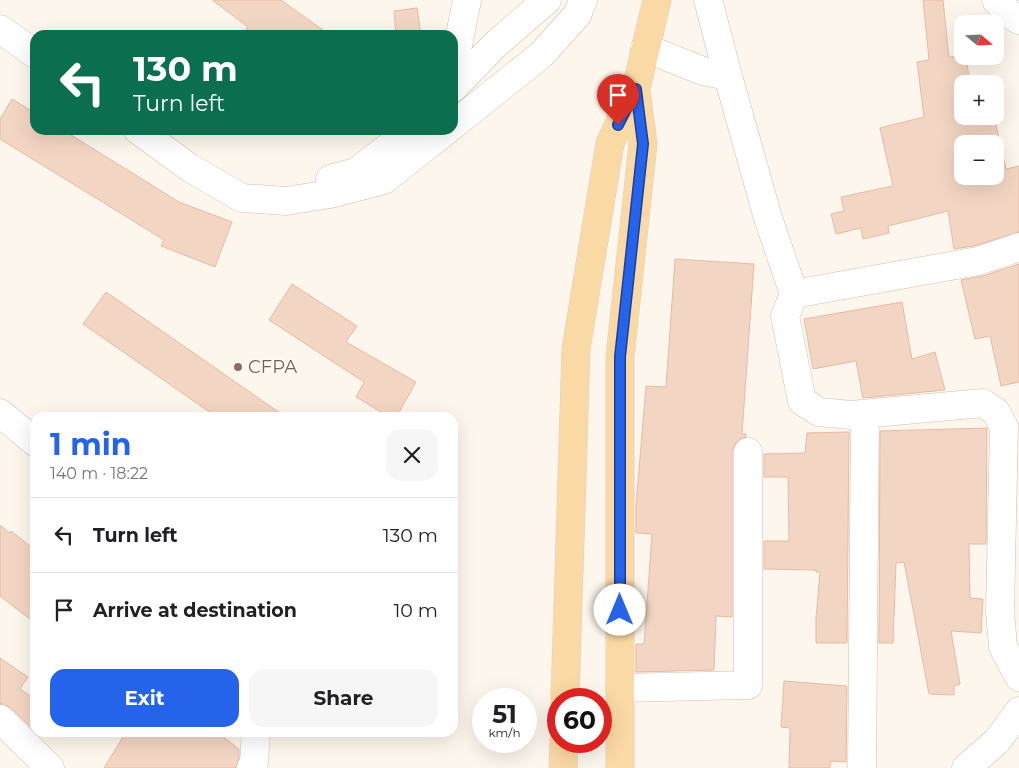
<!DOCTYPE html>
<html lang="en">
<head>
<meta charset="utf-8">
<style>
	:root { --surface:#fff; --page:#f6f6f6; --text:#202124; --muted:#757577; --line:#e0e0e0; --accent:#2563eb }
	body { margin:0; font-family:Montserrat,sans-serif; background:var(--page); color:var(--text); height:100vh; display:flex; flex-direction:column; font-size:19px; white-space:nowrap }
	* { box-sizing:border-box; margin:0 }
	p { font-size:16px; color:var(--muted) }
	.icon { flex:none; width:28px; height:28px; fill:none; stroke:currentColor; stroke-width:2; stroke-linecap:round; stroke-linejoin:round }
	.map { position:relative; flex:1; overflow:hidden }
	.details { position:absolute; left:30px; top:412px; width:428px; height:325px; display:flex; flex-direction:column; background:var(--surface); border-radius:15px; box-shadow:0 5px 20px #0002 }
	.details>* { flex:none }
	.hud { position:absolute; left:30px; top:30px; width:428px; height:105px; border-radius:15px; box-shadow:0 5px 20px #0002; background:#0b6e4f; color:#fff; overflow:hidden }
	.needle { width:32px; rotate:109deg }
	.controls { position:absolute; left:954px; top:15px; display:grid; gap:10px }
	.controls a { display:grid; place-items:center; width:50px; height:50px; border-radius:10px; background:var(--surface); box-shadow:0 5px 20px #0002; font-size:25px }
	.speed { position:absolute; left:472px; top:688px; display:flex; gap:10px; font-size:25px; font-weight:700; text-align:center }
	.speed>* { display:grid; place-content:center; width:65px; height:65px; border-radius:50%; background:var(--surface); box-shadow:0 5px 20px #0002; line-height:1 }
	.speed small { font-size:12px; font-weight:400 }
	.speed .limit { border:8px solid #d22; background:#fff; color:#111 }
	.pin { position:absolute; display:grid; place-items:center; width:42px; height:42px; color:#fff; margin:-51px -21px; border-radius:50% 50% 50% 0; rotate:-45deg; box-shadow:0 0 5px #0007 }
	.pin .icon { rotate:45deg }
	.me { position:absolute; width:55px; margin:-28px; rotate:0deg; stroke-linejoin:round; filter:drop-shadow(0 0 4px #0008) }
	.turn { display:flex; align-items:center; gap:18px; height:105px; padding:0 20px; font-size:22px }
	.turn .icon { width:65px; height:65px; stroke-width:2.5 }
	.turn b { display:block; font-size:35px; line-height:42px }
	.round { display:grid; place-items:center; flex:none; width:52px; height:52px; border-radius:15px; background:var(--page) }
	.summary { display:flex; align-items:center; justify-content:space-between; height:85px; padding:0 20px }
	h1 { font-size:30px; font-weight:700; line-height:38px; color:var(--accent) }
	.button { display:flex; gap:10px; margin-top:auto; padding:10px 20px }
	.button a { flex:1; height:58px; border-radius:15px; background:var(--accent); color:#fff; font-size:20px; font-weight:700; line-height:58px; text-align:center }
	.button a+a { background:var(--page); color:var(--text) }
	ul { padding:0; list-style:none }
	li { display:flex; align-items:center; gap:15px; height:75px; padding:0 20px; border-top:1px solid var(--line) }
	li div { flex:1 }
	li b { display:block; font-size:19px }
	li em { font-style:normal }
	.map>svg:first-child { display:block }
	.building { fill:#f3d5c3; stroke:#e6bba3; fill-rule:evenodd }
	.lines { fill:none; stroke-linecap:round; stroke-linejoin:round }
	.minor-casing { stroke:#d1beb0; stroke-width:29 }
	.major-casing { stroke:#dad1cd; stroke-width:29 }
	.minor { stroke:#fff; stroke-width:28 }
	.major { stroke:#fbd9a5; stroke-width:28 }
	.route-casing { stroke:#184099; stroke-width:12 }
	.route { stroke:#2563eb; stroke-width:9 }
	.education-dot { fill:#8d6e63; stroke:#fffaf3; stroke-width:2 }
	.labels { text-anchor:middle; stroke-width:4; stroke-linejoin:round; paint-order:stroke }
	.education-label { font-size:18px; fill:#785e54; stroke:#fffaf3; text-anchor:start }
</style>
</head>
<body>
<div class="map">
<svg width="1019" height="768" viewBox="0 0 1019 768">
	<rect width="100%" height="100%" fill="#fdf6ec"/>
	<path class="building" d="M212,0H281L330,35H242L248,27Z
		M923,0H943L949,57L966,56L970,84H962V116H994L1006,169L1019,166V232L974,246L954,249L948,211L888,226L889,233L863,239L861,228L836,234L831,214L844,211L841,197L893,186L880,128L924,117L917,62L929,60ZM962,144H995V176H962Z
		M417,8L421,35H396L394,11Z
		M12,99L35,113V130H63L179,202L232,222L215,267L161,246L164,240L0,139V119Z
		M675,259L754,264L742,434H746V437L740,439L735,444L732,452V617L716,616L714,670L636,672V644H644L652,534L636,533V505L646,386L666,387Z
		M1019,264V382L1001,386L990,336L975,339L961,280L983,276Z
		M292,284L357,326L346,342L416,382L396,418H391L356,397L364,382L269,320Z
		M106,292L234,381L287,418H218L83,324Z
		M902,302L912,359L935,352L945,390L863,398L856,361L813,369L804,319Z
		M987,428L986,544H969L970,598L983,599L981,633L951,631L960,684L954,686V695L929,694L904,562L896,563L893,643H879L880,431Z
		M849,432L847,643H816V618L820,572H816V570L764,569V541H789L788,477H764V454L805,453L807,433Z
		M0,525L10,533L11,531L35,550V623L0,596Z
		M0,658L28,677L20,689L35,699V731L11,708L4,704H0Z
		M784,681L847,686L846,762L831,761L830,768H789L790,728L781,727Z
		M126,732H217L239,749V758L236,768H104Z"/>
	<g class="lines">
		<g class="minor-casing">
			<path id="minor" d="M996,0L1010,14L1019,20
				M0,29L35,54
				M645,48L703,71L728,76L708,0
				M452,75L467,0
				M728,76L768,218L794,294L785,316L802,401L819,412L851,415L983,403L996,412L1004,427L1000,611L1003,647L1019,677
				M452,89L497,43L547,0
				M452,126L541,55L577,15L583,0
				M138,130L190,168L242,198L286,201L330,194L384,180L447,130
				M330,179L356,172L411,130
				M794,294L978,261L1019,247
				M0,413L35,442
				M620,688L748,685V452
				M0,719L50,768
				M251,768L254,762L256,732
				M862,768L865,414
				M966,768L997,741L1019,711"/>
		</g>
		<g class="major-casing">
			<path id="major" d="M565,699L576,349L610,143L636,89L657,0
				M563,768L564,741
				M620,768V357L643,144L636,89"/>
		</g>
		<use href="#minor" class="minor"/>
		<use href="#major" class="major"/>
	</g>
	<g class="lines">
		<g class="route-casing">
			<path id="route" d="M618,125L636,89L643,144L620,357V610"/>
		</g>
		<use href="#route" class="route"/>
	</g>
	<circle class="education-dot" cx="238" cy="367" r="5"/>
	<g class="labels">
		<g class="education-label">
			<text x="248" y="373">CFPA</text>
		</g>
	</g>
</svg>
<div class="controls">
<a><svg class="needle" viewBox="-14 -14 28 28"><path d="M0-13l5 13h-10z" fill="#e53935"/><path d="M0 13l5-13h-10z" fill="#757577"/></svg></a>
<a>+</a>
<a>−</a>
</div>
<div class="speed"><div>51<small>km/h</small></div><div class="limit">60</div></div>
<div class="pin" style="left:618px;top:125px;background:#d93025"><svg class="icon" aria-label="arrive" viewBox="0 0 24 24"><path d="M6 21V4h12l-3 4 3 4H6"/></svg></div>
<svg class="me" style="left:620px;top:610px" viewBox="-20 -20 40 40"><circle r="19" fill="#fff"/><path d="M0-13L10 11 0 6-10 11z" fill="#2563eb"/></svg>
<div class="hud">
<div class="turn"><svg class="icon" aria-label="left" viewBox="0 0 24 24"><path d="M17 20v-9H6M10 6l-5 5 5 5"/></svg><div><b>130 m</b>Turn left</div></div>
</div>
<section class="details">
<div class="summary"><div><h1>1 min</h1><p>140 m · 18:22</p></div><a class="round"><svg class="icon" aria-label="close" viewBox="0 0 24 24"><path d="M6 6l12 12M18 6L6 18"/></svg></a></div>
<ul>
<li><svg class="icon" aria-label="left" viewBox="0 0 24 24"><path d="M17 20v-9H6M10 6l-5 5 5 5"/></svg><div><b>Turn left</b></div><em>130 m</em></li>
<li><svg class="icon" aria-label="arrive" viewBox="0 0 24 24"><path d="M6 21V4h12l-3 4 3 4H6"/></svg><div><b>Arrive at destination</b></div><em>10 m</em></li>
</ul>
<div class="button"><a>Exit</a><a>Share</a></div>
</section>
</div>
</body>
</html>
